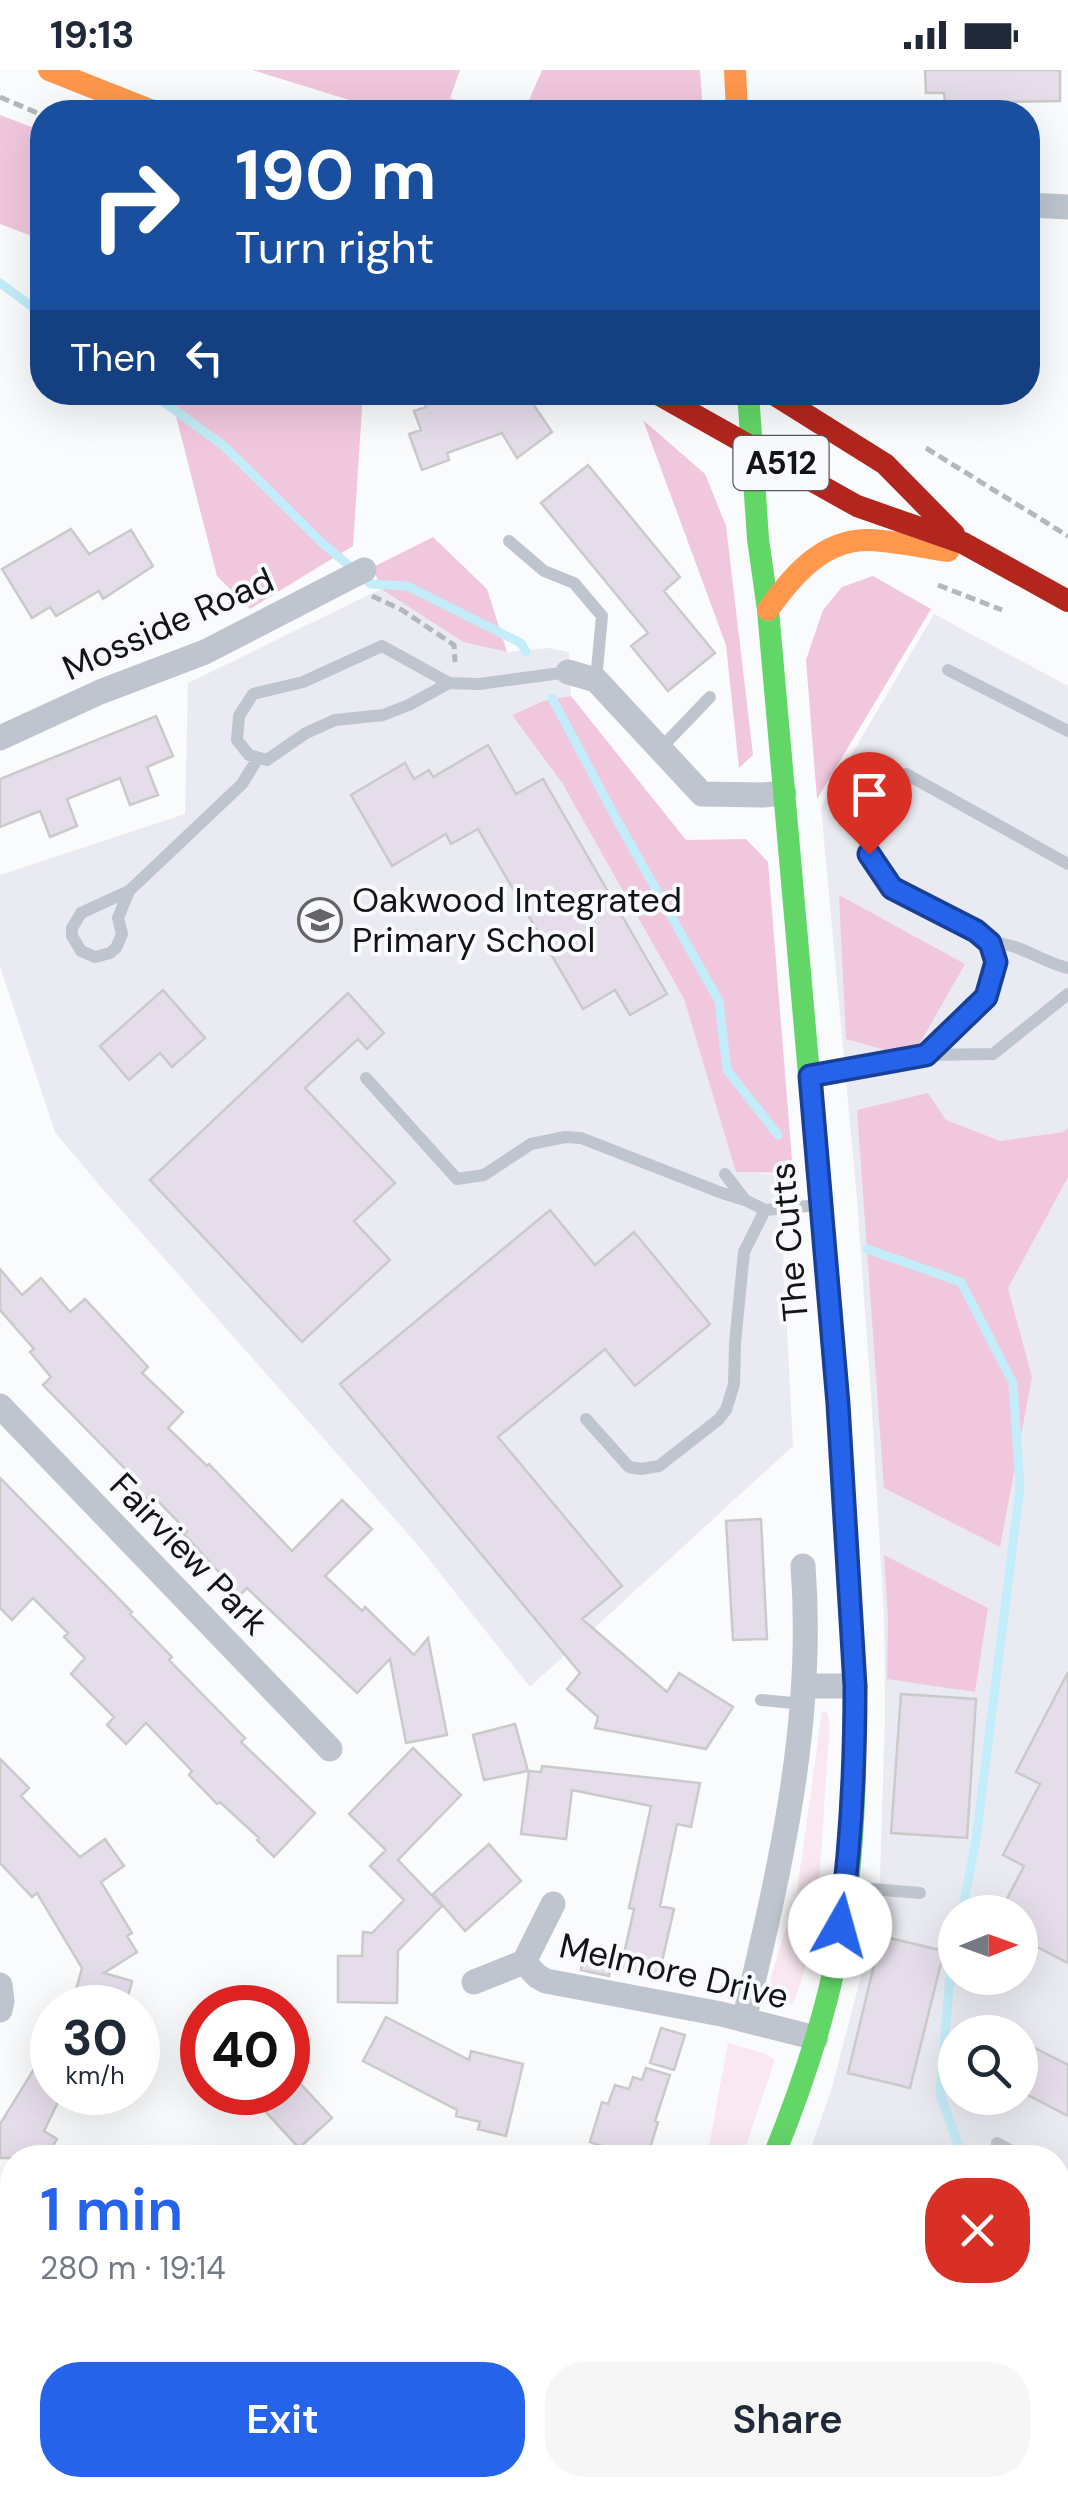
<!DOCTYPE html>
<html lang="en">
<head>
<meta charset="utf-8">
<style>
	:root { --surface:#fff; --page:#f6f6f7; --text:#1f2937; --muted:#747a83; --accent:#2563eb }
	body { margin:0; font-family:"DM Sans",sans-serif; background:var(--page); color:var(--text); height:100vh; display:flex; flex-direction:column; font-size:38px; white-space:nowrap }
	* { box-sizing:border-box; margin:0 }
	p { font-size:32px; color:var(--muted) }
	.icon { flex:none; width:55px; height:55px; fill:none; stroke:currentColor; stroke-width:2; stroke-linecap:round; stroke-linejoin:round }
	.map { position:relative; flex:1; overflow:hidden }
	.details { position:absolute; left:0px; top:2075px; width:1070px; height:352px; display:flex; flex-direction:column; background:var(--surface); border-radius:40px 40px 0 0; box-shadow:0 10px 40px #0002 }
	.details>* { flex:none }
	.top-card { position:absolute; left:30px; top:30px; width:1010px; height:305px; border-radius:40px; box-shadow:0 10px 40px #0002; background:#1a4fa0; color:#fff; overflow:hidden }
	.needle { width:65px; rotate:89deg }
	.buttons { position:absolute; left:938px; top:1825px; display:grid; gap:20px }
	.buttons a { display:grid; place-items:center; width:100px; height:100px; border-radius:50%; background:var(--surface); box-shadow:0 10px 40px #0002; font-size:50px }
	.speed { position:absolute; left:30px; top:1915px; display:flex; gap:20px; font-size:50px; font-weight:700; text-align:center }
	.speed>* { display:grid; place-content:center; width:130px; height:130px; border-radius:50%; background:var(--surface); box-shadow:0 10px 40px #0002; line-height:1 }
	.speed small { font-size:25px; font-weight:400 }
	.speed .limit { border:15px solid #d22; background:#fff; color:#111 }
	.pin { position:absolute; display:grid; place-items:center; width:85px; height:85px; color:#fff; margin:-102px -42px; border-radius:50% 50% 50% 0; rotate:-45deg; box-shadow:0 0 10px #0007 }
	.pin .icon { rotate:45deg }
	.me { position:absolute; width:110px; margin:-55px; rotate:7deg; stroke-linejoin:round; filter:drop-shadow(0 0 8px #0008) }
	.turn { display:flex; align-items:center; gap:35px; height:210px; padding:0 40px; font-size:45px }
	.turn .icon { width:130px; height:130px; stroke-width:2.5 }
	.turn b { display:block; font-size:70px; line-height:85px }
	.then { display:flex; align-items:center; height:95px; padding:0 40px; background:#0003; gap:20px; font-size:38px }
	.round { display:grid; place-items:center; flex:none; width:105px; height:105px; border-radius:40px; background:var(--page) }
	.summary { display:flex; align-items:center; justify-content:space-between; height:170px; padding:0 40px }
	h1 { font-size:60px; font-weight:600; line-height:75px; color:var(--accent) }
	.action { display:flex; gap:20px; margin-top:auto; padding:20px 40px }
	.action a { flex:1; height:115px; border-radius:40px; background:var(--accent); color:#fff; font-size:40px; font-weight:600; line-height:115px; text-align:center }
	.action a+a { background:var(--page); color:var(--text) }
	.status { display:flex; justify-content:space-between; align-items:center; height:70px; padding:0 50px; background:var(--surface); direction:ltr }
	.status svg { height:28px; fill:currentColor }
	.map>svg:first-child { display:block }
	.built { fill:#eaebf2; fill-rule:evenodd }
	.green { fill:#f9e7f1 }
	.forest { fill:#f1c7de }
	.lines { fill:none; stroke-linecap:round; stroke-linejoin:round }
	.stream { stroke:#c3edf8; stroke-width:9 }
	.building { fill:#e5ddea; stroke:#cacaca; stroke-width:2.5 }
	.path { stroke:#b3b8bd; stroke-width:5; stroke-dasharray:10 5; stroke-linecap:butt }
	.lane { stroke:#bec5ce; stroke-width:12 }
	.street { stroke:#bec5ce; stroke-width:25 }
	.fast { stroke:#63d668; stroke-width:22 }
	.slow { stroke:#ff974d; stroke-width:22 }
	.jam { stroke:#b3261e; stroke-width:22 }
	.route-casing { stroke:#184099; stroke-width:25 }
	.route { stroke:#2563eb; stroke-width:18 }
	.labels { text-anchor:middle; stroke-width:8; stroke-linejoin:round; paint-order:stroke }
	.shield { fill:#f9fafd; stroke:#58595b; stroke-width:2.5 }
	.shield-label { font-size:32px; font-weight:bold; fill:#131415 }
	.street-label { font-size:35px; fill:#131415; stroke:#f9fafd }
	.poi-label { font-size:35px; fill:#131415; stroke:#f9fafd; text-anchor:start }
</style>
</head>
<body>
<div class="status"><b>19:13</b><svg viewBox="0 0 49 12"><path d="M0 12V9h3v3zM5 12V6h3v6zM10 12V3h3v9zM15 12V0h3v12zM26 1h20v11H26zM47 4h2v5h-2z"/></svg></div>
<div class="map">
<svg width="1068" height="2427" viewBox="0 0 1068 2427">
	<rect width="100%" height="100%" fill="#fafbfc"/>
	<path class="built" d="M381,519L463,572L507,582L549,578L569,582L571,626L543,631L512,645L562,713L684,929L736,1101L779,1105L793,1376L530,1617L416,1473L100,1116L55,1062L0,896V805L185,744L188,613Z
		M934,544L1068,616V2427H610L618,2415H1058V2088L808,2087L832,2017L879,1837L885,1647L884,1546L871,1325L857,1130L821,737ZM955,1842H1020V1908H955ZM955,1962H1020V2028H955Z"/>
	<path class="green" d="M822,1641L827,1642L830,1655C827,1694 824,1733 822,1772C818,1827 814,1883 793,1934L778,1931L770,1910L797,1822Z
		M728,1973L766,1984L775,1990L742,2087H707Z"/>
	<path class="forest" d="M252,0H460L450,28L497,42H388Z
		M542,0H700L703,42H530L527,35Z
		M0,45L42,61V170L0,154Z
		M170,323H363L353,476L250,539L217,506Z
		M643,350L705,404L726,456L753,685L739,698L726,575Z
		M433,467L487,519L507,582L463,572L381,519L373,497Z
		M873,506L931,539L817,729L806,590L823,540L842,517Z
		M571,626L686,770L746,769L768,792L793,1103L736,1102L684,929L562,713L512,645L543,631Z
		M839,825L965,894L920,973L889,981L846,969Z
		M928,1023L946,1050L1000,1071L1063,1062L1068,1058V1107L1008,1218L1032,1307L1000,1477L884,1418L857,1040Z
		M884,1485L988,1538L975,1622L887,1609L888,1548Z"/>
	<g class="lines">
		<path class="stream" d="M0,213L42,244
			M150,322L224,376L321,472L371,514L407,516L521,573L526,582
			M552,628L618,752L719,931L727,1000L778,1065
			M867,1179L961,1212L1013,1313L1020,1417L976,1770L962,1842
			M955,1875L951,1895L940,2024L963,2088
			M1058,2286L1068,2302"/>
	</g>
	<path class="building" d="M925,0H1060V31L945,33L944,23H926Z
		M525,322L552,362L517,388L502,363L447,383L449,390L422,400L409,364L421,360L414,341L426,337L420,323Z
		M588,395L680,507L664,521L715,583L668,621L631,576L648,563L541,433Z
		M71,459L89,484L131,460L153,496L103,529L99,521L56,546L50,537L32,548L2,499Z
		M156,646L173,686L147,697L158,725L130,735L120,708L67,729L77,756L50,767L40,741L0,757V709Z
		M488,675L516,724L543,709L667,924L630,945L615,920L583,939L478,759L451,774L446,764L392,796L351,725L405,693L414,709L429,700L433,707Z
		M163,920L205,968L172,997L160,983L129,1010L100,976Z
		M348,923L384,963L367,979L358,969L305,1018L395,1113L354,1151L390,1190L302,1272L150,1110Z
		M550,1140L595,1195L634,1162L710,1254L635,1316L605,1279L498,1367L622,1516L582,1549L667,1622L679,1603L733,1637L706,1679L595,1658L598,1647L567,1619L580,1603L340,1314Z
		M0,1199L22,1225L41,1208L70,1242L85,1229L148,1297L142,1303L183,1342L168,1358L207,1396L209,1394L292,1481L342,1430L372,1459L325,1506L362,1541L365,1537L414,1585L428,1568L447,1665L406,1673L390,1589L357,1623L247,1518L240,1525L184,1464L187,1461L155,1428L151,1433L132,1414L136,1410L43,1315L51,1307L30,1282L34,1279L0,1240Z
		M0,1408L132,1542L130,1544L172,1587L169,1590L245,1668L241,1672L315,1743L274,1787L257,1770L259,1768L220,1732L217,1734L189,1705L192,1701L146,1653L126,1674L107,1655L114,1647L71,1604L85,1588L64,1567L68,1563L33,1528L12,1550L0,1538Z
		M761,1449L767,1569L733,1570L726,1451Z
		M1068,1602V1893L1020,1868V1842H1000L1024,1796L1003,1785L1040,1714L1016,1702Z
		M901,1624L976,1629L967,1768L891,1763Z
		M515,1654L528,1701L484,1710L473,1665Z
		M413,1678L461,1725L398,1790L442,1836L398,1881L397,1933L338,1932V1886H362L363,1862L372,1863L404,1830L370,1796L386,1780L349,1744Z
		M0,1689L29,1718L21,1726L80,1787L105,1769L124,1796L101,1812L132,1863L127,1866L137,1882L104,1903L132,1911L125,1938H71L82,1898L37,1823L32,1827L0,1793Z
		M542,1696L700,1713L691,1757L677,1754L660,1836L674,1839L659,1905L621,1897L634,1839L629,1838L651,1736L572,1720L566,1769L521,1764L529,1701L541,1702Z
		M489,1774L521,1811L465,1861L433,1824Z
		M881,1866L944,1881L910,2018L848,2003Z
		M585,1878L613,1884L609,1906L581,1900Z
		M386,1947L469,1990L471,1981L523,1994L506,2066L478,2059L480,2052L456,2046L457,2040L363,1991Z
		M661,1958L685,1965L674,2000L650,1993Z
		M52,1970V2022H63L44,2061L57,2069L46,2088H0V2054Z
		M1035,1978L1068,1995V2046L1020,2021V2007Z
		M646,1998L670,2005L655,2051L658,2052L647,2088H637L590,2072L602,2032L608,2034L615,2015L629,2019L633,2007L642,2010Z
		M299,2012L332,2048L299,2078L266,2042Z"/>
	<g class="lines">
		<path class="path" d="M0,27L42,45
			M926,378L1068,466
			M938,515L1002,540
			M372,526L402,540L454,575L455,592
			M599,2427L605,2415"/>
		<path class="lane" d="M509,471L544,501L574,513L602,546L596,610
			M948,600L1068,661
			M449,613L409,635L383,645L335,650L306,663L267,690L249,685L237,670L239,646L253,624L303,612L382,576L449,613L479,614L568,602
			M661,678L710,627
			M129,821L118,848L122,864L116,878L110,883L95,887L81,881L72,866V858L81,843L129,821L242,714L258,688
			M990,873C1022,873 1038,891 1068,898
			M927,985L986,927L996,892L990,873L976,861L892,818L869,784L862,750L865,737L906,704L1068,794
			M812,1006L927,985L993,984L1068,924
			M366,1008L457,1109L484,1105L531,1074L565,1067L581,1068L722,1123L745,1130L765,1140L819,1135
			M725,1104L745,1130
			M586,1349L629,1397L641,1399L659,1396L718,1350L726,1340L734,1314L735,1273L744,1182L765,1140
			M761,1630L803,1634
			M848,1817L920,1823
			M997,2073L1024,2088
			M1058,2106L1068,2111
			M1058,2369L1068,2376"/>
		<path class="street" d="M1028,135L1068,137
			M568,602L596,610L702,724L763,725L784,723
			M0,668L100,622L205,582L364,500
			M0,1336L330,1679
			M805,1616H855
			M524,1892L537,1906L546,1911L721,1944L816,1968
			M474,1912L524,1892L553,1834
			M0,1915L2,1931L0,1940
			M744,1950C780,1800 815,1651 803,1496
			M179,2415L192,2427
			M36,2427L44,2415
			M375,2427L388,2415"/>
		<path class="fast" d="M748,322L758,469L768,540L824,1174
			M773,2088C798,2027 820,1963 834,1899C858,1791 858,1664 851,1555"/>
		<path class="slow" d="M49,0L155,42
			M735,0L737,42
			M768,540C792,506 823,469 869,470C895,471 922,477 948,481"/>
		<path class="jam" d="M654,322L857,436L963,473L1068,531
			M770,322L885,394L954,464
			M824,1174L838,1334L851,1555
			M527,2427L542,2415"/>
	</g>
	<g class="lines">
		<g class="route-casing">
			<path id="route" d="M840,1856C851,1777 855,1696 855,1616L838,1334L810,1006L926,985L986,927L996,892L990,873L976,861L892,818L869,784"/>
		</g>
		<use href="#route" class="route"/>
	</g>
	<defs>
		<g id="school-ring" transform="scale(2.25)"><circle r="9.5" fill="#f9fafd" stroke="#646566" stroke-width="1.5"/><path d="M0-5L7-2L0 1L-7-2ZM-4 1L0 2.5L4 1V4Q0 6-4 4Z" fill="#646566"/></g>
	</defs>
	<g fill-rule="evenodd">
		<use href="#school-ring" x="320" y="850"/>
	</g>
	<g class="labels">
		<rect class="shield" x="733.5" y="366" width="95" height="54" rx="8"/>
		<g class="shield-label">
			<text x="781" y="404">A512</text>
		</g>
		<g class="street-label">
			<text transform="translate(168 554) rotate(-24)" y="12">Mosside Road</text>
			<text transform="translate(789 1172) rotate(-95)" y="12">The Cutts</text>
			<text transform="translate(189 1484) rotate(46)" y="12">Fairview Park</text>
			<text transform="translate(674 1901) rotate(13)" y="12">Melmore Drive</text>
		</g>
		<g class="poi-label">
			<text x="352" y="842">Oakwood Integrated<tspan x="352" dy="40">Primary School</tspan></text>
		</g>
	</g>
</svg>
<div class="buttons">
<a><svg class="needle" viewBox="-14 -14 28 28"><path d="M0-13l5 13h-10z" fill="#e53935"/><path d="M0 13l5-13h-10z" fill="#747a83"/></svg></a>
<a><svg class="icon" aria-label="search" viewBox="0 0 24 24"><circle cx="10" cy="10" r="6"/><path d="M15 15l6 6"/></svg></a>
</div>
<div class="speed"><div>30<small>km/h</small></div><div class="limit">40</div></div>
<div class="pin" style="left:869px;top:784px;background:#d93025"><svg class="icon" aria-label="arrive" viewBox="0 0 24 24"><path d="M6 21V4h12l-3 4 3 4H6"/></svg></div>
<svg class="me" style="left:840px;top:1856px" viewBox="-20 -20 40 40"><circle r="19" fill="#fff"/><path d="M0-13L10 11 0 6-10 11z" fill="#2563eb"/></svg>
<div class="top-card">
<div class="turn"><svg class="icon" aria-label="right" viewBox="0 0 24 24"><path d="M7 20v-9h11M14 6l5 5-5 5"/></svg><div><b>190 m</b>Turn right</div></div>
<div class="then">Then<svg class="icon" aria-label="left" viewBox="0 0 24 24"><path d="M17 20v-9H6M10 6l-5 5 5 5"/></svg></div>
</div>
<section class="details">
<div class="summary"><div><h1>1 min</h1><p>280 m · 19:14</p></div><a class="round" style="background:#d93025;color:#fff"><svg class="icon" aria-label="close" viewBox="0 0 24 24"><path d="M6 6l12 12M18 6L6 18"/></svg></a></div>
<div class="action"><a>Exit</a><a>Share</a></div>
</section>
</div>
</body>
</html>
